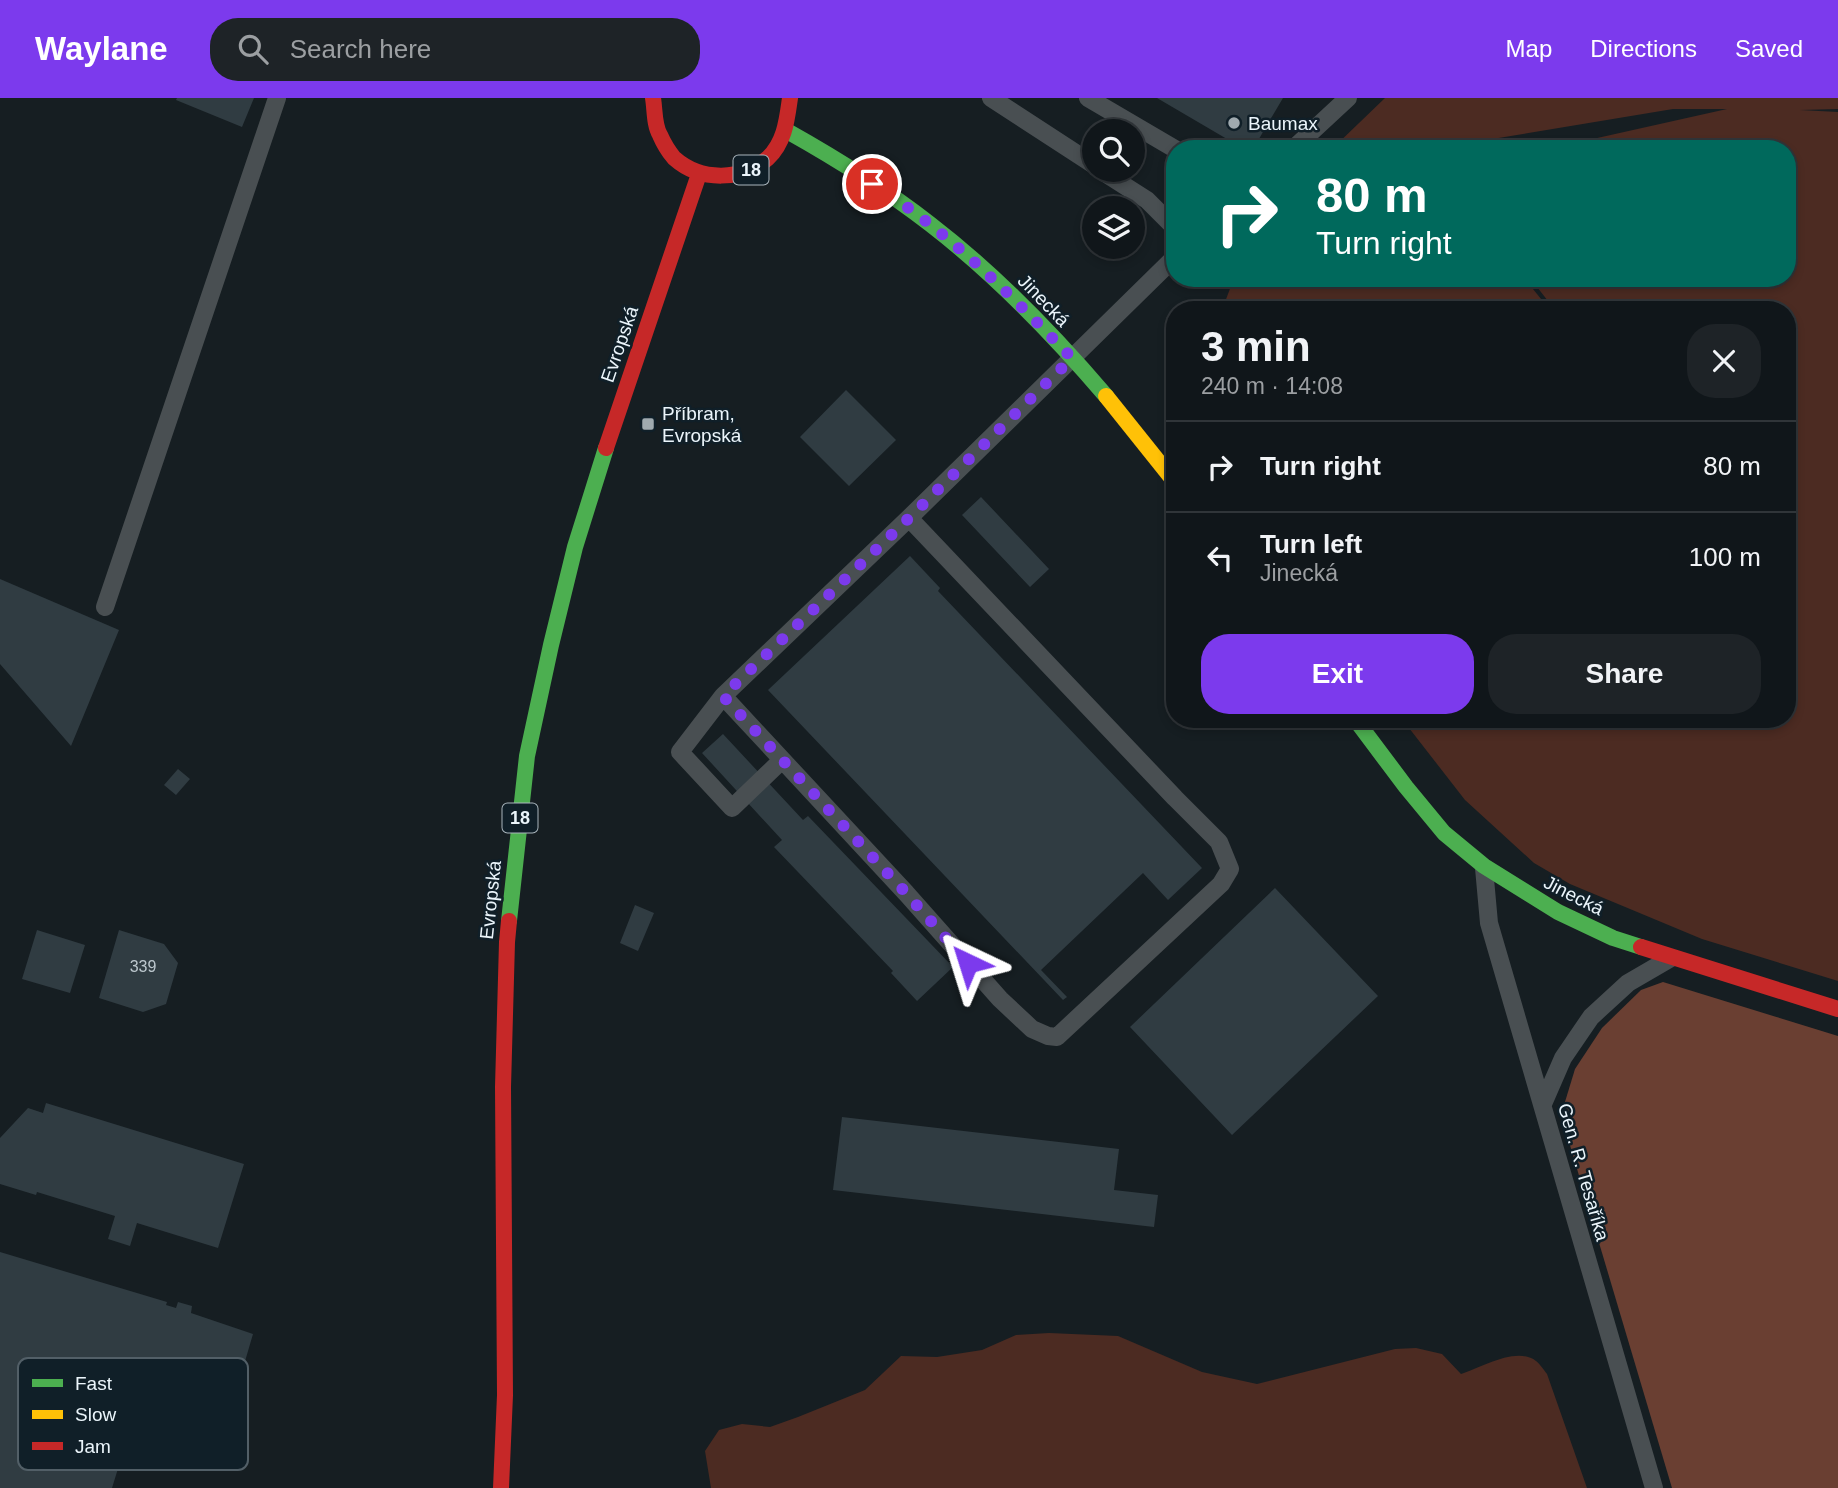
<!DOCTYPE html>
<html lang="en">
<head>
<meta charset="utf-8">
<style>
	:root { --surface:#10161a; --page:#1e2327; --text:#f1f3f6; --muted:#9c9fa2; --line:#303539; --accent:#7c3aed }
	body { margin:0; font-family:Helvetica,sans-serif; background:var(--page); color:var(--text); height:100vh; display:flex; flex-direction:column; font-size:26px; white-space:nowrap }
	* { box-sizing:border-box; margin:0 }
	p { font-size:23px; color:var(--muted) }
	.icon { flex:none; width:38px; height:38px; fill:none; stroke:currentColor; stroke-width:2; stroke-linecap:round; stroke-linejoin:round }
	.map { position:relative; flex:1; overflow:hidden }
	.drawer { position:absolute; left:1166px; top:203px; width:630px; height:427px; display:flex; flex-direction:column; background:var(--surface); border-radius:28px; box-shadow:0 4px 10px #0003,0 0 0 2px var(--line) }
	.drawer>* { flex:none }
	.hud { position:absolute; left:1166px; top:42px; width:630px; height:147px; border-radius:28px; box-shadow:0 4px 10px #0003,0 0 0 2px var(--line); background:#00695c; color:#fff; overflow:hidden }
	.fabs { position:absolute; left:1082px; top:21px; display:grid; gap:14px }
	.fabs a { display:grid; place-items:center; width:63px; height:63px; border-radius:50%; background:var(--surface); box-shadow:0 4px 10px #0003,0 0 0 2px var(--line); font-size:35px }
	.pin { position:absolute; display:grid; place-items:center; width:60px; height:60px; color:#fff; margin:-30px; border:4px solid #fff; border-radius:50%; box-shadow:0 2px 7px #0007 }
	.me { position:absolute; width:77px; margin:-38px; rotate:319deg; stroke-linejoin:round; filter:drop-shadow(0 0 5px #0008) }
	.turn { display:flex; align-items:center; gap:24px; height:147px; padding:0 35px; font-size:32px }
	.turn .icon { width:91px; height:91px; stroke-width:2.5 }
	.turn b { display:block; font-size:49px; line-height:60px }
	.round { display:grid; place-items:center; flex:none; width:74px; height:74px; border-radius:28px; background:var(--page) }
	.headline { display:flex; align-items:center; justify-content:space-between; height:119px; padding:0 35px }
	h1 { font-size:42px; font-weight:700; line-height:52px }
	.action { display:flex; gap:14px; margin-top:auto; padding:14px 35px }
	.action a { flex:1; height:80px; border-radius:28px; background:var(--accent); color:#fff; font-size:28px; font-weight:700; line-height:80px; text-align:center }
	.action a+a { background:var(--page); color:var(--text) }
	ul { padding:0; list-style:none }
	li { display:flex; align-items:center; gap:21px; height:91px; padding:0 35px; border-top:2px solid var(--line) }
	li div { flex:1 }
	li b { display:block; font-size:26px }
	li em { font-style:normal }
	header { display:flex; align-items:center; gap:42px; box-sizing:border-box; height:98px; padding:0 35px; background:var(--accent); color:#fff }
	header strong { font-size:33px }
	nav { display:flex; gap:38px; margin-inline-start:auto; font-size:24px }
	.search { width:490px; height:63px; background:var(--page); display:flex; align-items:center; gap:18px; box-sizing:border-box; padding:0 24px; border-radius:28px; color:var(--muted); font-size:26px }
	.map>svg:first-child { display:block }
	.green { fill:#4c2b22 }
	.forest { fill:#6a3f32 }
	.building { fill:#303c42 }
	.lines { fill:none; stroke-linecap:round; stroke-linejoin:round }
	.lane { stroke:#494f52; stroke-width:18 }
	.fast { stroke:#4caf50; stroke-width:16 }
	.slow { stroke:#ffc107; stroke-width:16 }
	.jam { stroke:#c62828; stroke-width:16 }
	.route { stroke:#7c3aed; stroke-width:12; stroke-dasharray:0 21.6 }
	.poi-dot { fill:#a0aaaf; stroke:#101f28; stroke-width:2.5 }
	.labels { text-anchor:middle; stroke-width:5; stroke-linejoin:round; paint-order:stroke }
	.number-label { font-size:16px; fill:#bcc7cd }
	.shield { fill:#101f28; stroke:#a9b5bc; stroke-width:2 }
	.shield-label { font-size:18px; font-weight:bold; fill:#ebf5fb }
	.poi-label { font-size:19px; fill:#ebf5fb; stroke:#101f28; text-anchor:start }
	.street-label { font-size:19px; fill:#ebf5fb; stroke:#101f28 }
	.key { fill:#101f28; stroke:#525f67; stroke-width:2 }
	.key-label { font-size:19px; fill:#ebf5fb }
</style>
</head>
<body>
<header>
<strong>Waylane</strong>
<div class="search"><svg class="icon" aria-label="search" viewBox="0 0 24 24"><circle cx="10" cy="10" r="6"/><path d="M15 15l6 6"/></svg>Search here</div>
<nav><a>Map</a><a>Directions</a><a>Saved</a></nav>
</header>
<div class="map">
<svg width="1838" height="1390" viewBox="0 0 1838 1390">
	<rect width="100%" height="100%" fill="#161e22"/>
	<path class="green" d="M1385,0H1838V11L1800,12L1838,14V883L1702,841L1570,786L1534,765L1465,702L1402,621H1787V212H1555L1530,180H1787V51H1548L1727,11H1673L1450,48L1445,51H1332Z
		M1234,180H1524L1550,212H1222Z
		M1049,1235L1118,1238L1202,1274L1257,1286L1395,1251L1416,1250L1442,1256L1461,1276C1482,1269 1517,1248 1536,1263C1540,1266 1544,1272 1547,1276L1587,1390H711L705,1353L719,1332L742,1326L770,1329L798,1319L865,1292L901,1258L937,1259L982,1252L1016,1237Z"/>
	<path class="forest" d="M1663,884L1838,938V1390H1672L1561,1017L1575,971L1602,930L1641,892Z"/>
	<path class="building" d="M177,0H254L242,29L176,2Z
		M1157,0H1283L1253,51H1244Z
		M846,292L896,342L849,388L800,339Z
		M981,399L1049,471L1030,489L962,417Z
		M910,458L940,490L938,493L1202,770L1168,802L1143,775L1041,872L1067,899L1063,902L768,592Z
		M0,481L119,532L71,648L0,566Z
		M723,636L803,722L808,718L953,869L917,903L891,875L893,873L774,749L782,742L702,655Z
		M178,671L190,681L176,697L164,687Z
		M1275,790L1378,898L1232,1037L1130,929Z
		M635,807L654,815L638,853L620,845Z
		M37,832L85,847L70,895L22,881Z
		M119,832L164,846L178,865L166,906L143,914L99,900Z
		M46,1005L244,1066L218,1150L137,1125L130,1148L108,1141L115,1118L37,1094L36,1097L0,1086V1040L28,1010L43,1015Z
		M842,1019L1119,1051L1114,1092L1158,1097L1154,1129L833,1092Z
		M0,1154L167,1204L166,1207L176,1210L178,1204L192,1208L191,1215L253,1236L236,1294L185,1278L186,1273L178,1270L160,1331L133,1322L112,1390H0Z"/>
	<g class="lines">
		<path class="lane" d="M991,0L1094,67
			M1088,0L1175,51
			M1293,51L1348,0
			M1100,72L1147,102L1174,129
			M909,420L1175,700L1219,744L1230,771L1221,786L1057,939L1048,938L1032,931L1000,901L906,795L723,598L909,420L1174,160
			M105,509L277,0
			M723,598L680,654L732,710L782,662
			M1484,770L1489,825L1654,1390
			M1543,1006L1563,960L1591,919L1628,885L1671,860"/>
		<path class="fast" d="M787,33C837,61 885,91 930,126C995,176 1053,236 1106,298
			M1355,621L1406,689L1444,735L1484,768L1558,814L1613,840L1641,849
			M509,823L527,658L551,547L575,449L606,350"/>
		<path class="slow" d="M1106,298L1174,383"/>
		<path class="jam" d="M653,0C655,12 654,27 660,37C663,44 669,54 674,60C701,84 742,83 768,60C785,44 787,21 790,0
			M606,350L699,76
			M1641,849L1838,911
			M501,1390L505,1297L503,989L507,844L509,823"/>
	</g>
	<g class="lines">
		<path class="route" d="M872,86C948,132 1010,197 1072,260L909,420L723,598L906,795L968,865"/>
	</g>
	<g class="poi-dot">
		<circle cx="1234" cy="25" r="7"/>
		<rect x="641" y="319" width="14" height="14" rx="3.5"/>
	</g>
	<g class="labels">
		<g class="number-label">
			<text x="143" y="874">339</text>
		</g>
		<g class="shield">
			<rect x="733.5" y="57.5" width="35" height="29" rx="5"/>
			<rect x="502.5" y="705.5" width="35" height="29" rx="5"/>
		</g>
		<g class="shield-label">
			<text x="751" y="78">18</text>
			<text x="520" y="726">18</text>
		</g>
		<g class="poi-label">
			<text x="1248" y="32">Baumax</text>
			<text x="662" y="322">Příbram,<tspan x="662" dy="22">Evropská</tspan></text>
		</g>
		<g class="street-label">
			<text transform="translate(1044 202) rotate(46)" y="7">Jinecká</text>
			<text transform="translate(619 246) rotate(-71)" y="7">Evropská</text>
			<text transform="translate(1574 797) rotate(27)" y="7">Jinecká</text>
			<text transform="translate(490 802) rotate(-84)" y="7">Evropská</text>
			<text transform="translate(1584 1074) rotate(74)" y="7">Gen. R. Tesaříka</text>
		</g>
	</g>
	<rect x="18" y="1260" width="230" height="112" rx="10" class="key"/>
	<rect x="32" y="1281" width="31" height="8" fill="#4caf50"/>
	<rect x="32" y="1312" width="31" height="9" fill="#ffc107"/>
	<rect x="32" y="1344" width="31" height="8" fill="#c62828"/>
	<g class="key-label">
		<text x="75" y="1292">Fast</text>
		<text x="75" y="1323">Slow</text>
		<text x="75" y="1355">Jam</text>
	</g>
</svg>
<div class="fabs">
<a><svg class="icon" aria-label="search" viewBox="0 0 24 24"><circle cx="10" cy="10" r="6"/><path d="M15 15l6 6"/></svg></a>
<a><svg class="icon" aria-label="layers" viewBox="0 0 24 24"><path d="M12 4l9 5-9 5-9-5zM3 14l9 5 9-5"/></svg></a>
</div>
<div class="pin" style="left:872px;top:86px;background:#d93025"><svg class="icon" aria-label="arrive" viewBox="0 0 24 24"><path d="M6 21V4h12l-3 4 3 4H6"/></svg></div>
<svg class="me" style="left:968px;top:865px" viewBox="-20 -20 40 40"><path d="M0-17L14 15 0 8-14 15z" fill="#7c3aed" stroke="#fff" stroke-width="4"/></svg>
<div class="hud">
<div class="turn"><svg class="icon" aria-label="right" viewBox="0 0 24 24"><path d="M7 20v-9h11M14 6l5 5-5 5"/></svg><div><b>80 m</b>Turn right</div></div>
</div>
<section class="drawer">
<div class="headline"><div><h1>3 min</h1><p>240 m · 14:08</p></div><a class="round"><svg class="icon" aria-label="close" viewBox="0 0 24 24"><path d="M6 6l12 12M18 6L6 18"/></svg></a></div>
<ul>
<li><svg class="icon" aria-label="right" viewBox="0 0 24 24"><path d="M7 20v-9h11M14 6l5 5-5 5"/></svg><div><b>Turn right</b></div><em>80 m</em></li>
<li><svg class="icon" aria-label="left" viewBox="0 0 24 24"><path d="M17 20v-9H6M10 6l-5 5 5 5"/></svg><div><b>Turn left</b><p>Jinecká</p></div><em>100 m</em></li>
</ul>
<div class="action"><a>Exit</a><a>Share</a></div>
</section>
</div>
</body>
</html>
